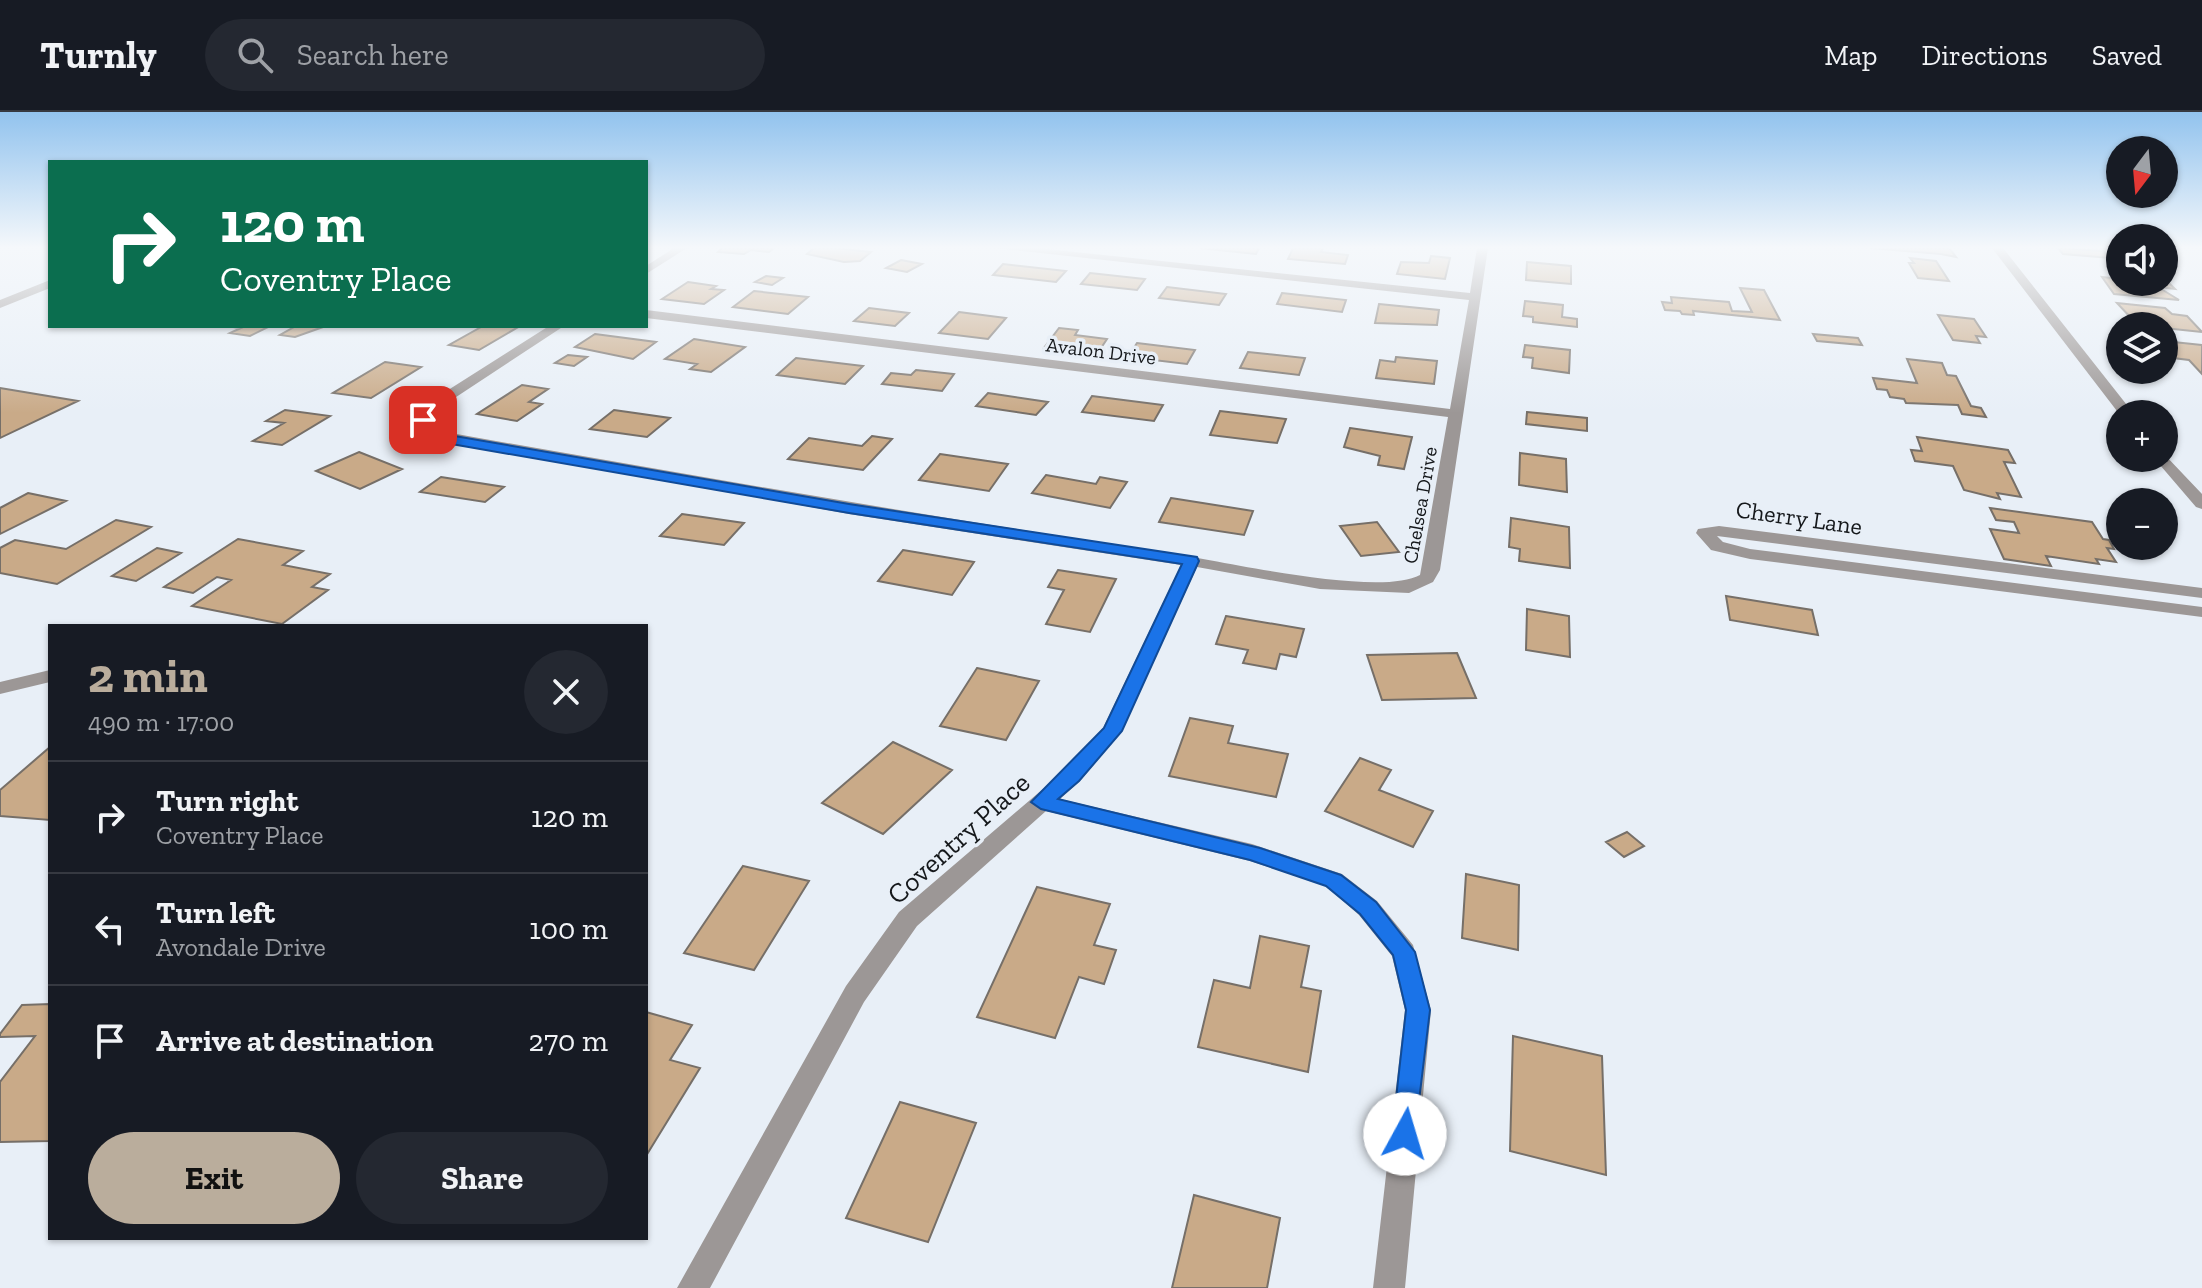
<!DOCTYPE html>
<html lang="en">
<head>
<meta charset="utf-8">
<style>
	:root { --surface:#171b24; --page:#242831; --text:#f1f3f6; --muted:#9ea1a6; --line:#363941; --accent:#baad9c }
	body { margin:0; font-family:"Zilla Slab",serif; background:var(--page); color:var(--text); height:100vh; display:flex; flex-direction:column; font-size:30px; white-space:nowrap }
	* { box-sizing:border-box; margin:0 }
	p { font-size:26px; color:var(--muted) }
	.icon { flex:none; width:44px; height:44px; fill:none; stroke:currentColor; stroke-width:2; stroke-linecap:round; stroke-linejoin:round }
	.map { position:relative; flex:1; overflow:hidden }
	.drawer { position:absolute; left:48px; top:512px; width:600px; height:616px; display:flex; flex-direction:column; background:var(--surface); border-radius:0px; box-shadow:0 2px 6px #0004 }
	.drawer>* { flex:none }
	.top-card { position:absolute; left:48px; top:48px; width:600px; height:168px; border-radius:0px; box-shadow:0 2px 6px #0004; background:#0b6e4f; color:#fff; overflow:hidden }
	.needle { width:52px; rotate:196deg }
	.controls { position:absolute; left:2106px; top:24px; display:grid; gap:16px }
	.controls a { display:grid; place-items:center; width:72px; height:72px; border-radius:50%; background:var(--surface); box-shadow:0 2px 6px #0004; font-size:40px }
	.pin { position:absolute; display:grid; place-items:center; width:68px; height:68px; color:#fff; margin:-34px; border-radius:16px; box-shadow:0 4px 12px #0006 }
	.me { position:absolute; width:88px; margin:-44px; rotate:6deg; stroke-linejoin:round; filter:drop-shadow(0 0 6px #0008) }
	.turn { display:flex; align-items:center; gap:28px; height:168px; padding:0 40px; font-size:36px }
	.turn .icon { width:104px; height:104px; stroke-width:2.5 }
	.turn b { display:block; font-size:56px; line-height:68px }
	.round { display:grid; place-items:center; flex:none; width:84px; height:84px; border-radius:42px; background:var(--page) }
	.overview { display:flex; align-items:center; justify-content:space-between; height:136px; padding:0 40px }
	h1 { font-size:48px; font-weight:700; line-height:60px; color:var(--accent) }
	.action { display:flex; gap:16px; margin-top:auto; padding:16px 40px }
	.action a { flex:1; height:92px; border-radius:48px; background:var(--accent); color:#111; font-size:32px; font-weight:700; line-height:92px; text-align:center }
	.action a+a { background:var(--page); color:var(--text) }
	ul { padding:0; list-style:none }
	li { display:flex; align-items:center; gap:24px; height:112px; padding:0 40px; border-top:2px solid var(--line) }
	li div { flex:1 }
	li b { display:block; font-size:30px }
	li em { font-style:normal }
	header { display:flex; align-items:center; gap:48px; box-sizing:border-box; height:112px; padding:0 40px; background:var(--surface); border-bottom:2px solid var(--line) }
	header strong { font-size:38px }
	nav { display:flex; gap:44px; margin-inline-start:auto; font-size:28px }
	.search { width:560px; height:72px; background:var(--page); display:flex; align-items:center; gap:20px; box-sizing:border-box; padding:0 28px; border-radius:44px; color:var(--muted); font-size:30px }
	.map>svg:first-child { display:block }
	.building { fill:#c9aa88; stroke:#766f68; stroke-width:2 }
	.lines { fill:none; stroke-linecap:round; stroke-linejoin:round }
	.minor { fill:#9c9796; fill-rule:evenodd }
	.route { fill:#1a73e8; stroke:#114b97; stroke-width:2 }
	.labels { text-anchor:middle; stroke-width:7; stroke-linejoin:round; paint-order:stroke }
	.far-street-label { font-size:20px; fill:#15181b; stroke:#e8eff7 }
	.street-label { font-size:24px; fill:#15181b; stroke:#e8eff7 }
	.near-street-label { font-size:28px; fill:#15181b; stroke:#e8eff7 }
</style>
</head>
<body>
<header>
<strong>Turnly</strong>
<div class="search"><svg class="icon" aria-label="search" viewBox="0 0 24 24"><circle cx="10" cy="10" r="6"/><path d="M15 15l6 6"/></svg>Search here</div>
<nav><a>Map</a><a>Directions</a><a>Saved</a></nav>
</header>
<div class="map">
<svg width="2202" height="1176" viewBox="0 0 2202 1176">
	<rect width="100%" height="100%" fill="#e8eff7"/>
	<path class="building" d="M722,136H774L769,140L751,138L744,142L718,140Z
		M814,136H835L871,140L860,149L844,150L807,142Z
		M1199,136H1259L1256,142Z
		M1293,136H1323L1321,140L1348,143L1345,152L1288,147Z
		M1870,136H1949L1956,145L1941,142Z
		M2058,136L2103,139L2111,146L2063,142Z
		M1431,144L1450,146L1445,167L1397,162L1401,150L1429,151Z
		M1910,146L1936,149L1949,169L1918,166L1909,151H1914Z
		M901,148L922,152L907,160L886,156Z
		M1527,150L1571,154V172L1526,168Z
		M1003,152L1066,159L1056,170L993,163Z
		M1090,161L1145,167L1137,178L1081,172Z
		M766,164L783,166L772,173L755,170Z
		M2102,165L2120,167V170L2167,169L2175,177L2158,175L2179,188L2114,182Z
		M688,170L716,174L711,177L724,178L704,192L662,187Z
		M1167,175L1226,182L1219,193L1159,186Z
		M1740,176L1764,178L1780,208L1693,199L1694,203L1682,202L1680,199L1665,198L1662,190L1672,191L1671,185L1729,190L1732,199L1752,200Z
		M754,179L808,185L788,202L733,195Z
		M1282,181L1346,188L1342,200L1277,192Z
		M1525,189L1563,193L1562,205L1577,207V215L1533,210V205L1523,204Z
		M2117,191L2165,196L2172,202L2187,204L2202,220L2164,216L2152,209L2132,207Z
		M1379,192L1439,198L1437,213L1375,211Z
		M869,196L909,201L895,214L854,209Z
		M959,200L1006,206L988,227L939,221Z
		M1938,203L1974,207L1986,225L1976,224L1980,231L1953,228Z
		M225,214H270L250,224L230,221L241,216Z
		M296,214H326L295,225L280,223Z
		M483,214H520L479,238L449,233Z
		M1059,216L1078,218L1075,223L1107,227L1097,242L1044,236Z
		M595,222L656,230L633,247L575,235Z
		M1813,222L1858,226L1862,233L1817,229Z
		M694,227L745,235L711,260L690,257L697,252L665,247Z
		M2164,229L2202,233V262L2189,248L2165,245Z
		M1137,231L1195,238L1187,252L1128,245Z
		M1525,233L1570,238L1569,261L1532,256L1533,246L1523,245Z
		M1248,240L1305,246L1299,263L1240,256Z
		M568,243L587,245L574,254L555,251Z
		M1396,245L1437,249L1434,272L1376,266L1380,248L1395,250Z
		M796,246L863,254L845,272L777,263Z
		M1907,247L1942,251L1947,263L1956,264L1971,294L1981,296L1986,305L1962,302L1958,293L1906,291L1904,287L1890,285L1887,278L1877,277L1873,266L1917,271Z
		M385,250L421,255L371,286L333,281Z
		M916,258L954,262L942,279L882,272L891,261L911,263Z
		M522,273L548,277L529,290L542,292L517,309L477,302Z
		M0,276L78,289L0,326Z
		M988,281L1048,290L1036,303L976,294Z
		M1092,284L1163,293L1154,309L1082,300Z
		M285,298L330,304L282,333L253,329L284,311L266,309Z
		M614,298L670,306L647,325L590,317Z
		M1220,299L1286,307L1277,331L1210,323Z
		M1527,300L1587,306V319L1526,312Z
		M1350,316L1412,325L1404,357L1378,353L1380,344L1344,335Z
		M872,324L892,327L863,358L788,347L809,326L862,334Z
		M1917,325L2008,338L2015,351L2004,350L2021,385L1997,381L2000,387L1964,378L1953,354L1915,349L1911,338L1922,339Z
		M359,340L402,357L360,377L316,359Z
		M1520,341L1566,347L1567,380L1519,373Z
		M940,342L1008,352L989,379L919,368Z
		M1046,363L1096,372L1100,365L1127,370L1110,396L1032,381Z
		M441,365L504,375L485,390L420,380Z
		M28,381L66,389L0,422V396Z
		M1171,386L1253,399L1244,423L1159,410Z
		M1990,396L2092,410L2103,427L2109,428L2114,437L2107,436L2116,450L2096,447L2099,452L2046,444L2051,454L2004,447L1990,417L2019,421L2014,410L1996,408Z
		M682,402L744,411L724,433L660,424Z
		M1511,406L1569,415L1570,456L1519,449L1520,437L1509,435Z
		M116,408L151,415L57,472L0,461V436L15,428L66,437Z
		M1377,410L1399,440L1361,444L1340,414Z
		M238,427L303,439L283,453L330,462L312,475L328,478L282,512L192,494L231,468L217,465L193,481L164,475Z
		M157,436L181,441L136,469L112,464Z
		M903,438L974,450L952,483L878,469Z
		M1058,458L1116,467L1090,520L1046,512L1064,478L1048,475Z
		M1726,484L1812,498L1818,523L1730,508Z
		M1527,497L1569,504L1570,545L1526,538Z
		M1226,504L1304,517L1296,545L1280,542L1276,557L1243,551L1248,538L1216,532Z
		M1457,541L1476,586L1382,588L1367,543Z
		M977,556L1039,569L1006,628L940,614Z
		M1190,606L1233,614L1228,631L1288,642L1276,685L1169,664Z
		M893,630L952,658L883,722L822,691Z
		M50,635V708L0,704V678Z
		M1360,646L1391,658L1379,678L1433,699L1413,735L1325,699Z
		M1627,720L1644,734L1624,745L1606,730Z
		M743,754L809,769L754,858L684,841Z
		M1466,762L1519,773L1518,838L1462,826Z
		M1037,775L1110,792L1094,833L1116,838L1104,872L1079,865L1055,926L977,905Z
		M1260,824L1309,834L1301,875L1321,879L1308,960L1198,935L1214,868L1250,876Z
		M50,892V1029L0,1030V970L35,924L0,925V922L22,893Z
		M646,900L692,913L670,948L700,956L646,1044Z
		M1513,924L1602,944L1606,1063L1510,1039Z
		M900,990L976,1011L928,1130L846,1106Z
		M1194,1083L1280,1106L1267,1176H1172Z"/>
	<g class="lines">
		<path class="minor" d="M674,136H687L646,162V154Z
			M995,136H1036L1470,181L1477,136H1488L1440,458L1433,470L1409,481L1320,477L1197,455L1122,619L1080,669L1060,687L1252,732L1342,762L1377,789L1413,833L1431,898L1405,1176H1373L1405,898L1392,844L1359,803L1326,774L1250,749L1046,699L917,814L864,890L710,1176H677L846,874L899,800L1064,659L1103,616L1181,453L849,402L428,325L423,324L416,308L434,287L549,214H564L444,293L430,308L434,318C677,361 920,403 1164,440C1217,448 1378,486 1420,463L1448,305L646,206V198L1450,297L1469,188Z
			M1992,136H2003L2134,302L2120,303Z
			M50,168V176L0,196V188Z
			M2164,342L2202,382V397L2196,395L2154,346H2164Z
			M1719,414L2202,476V486L1717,424L1723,430L1750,437L2202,495V505L1750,447L1711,438L1696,421L1698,417Z
			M50,558V570L0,582V570Z"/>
	</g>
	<linearGradient id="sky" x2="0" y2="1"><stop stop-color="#92c3ee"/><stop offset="0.45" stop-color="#f5f8fb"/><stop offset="1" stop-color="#f5f8fb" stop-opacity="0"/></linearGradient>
	<rect width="2202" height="301" fill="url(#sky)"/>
	<path class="route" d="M423,304L428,306L434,319L443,322L849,392L1197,445L1199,449L1122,619L1079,669L1058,687L1260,736L1341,763L1376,790L1415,840L1430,898L1414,1030L1405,1034L1396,1030L1392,1022L1406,898L1393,843L1360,802L1326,774L1250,748L1041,697L1031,690L1104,616L1182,452L849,401L440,330L421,321L417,308Z"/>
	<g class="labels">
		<g class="far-street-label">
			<text transform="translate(1101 239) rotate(7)" y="7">Avalon Drive</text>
			<text transform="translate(1420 393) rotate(-80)" y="7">Chelsea Drive</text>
		</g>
		<g class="street-label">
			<text transform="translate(1799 406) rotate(8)" y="8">Cherry Lane</text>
		</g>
		<g class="near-street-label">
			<text transform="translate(958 726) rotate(-42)" y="10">Coventry Place</text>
		</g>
	</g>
</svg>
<div class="controls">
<a><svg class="needle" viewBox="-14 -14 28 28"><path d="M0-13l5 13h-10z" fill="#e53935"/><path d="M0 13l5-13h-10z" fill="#9ea1a6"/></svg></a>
<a><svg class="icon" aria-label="sound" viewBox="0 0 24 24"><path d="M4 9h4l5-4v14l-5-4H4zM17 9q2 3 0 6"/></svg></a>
<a><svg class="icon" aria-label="layers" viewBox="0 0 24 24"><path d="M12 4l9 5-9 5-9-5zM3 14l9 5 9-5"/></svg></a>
<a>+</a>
<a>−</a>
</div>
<div class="pin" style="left:423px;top:308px;background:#d93025"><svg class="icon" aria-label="arrive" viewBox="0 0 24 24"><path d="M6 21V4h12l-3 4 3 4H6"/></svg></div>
<svg class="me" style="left:1405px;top:1022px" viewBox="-20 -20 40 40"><circle r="19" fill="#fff"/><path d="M0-13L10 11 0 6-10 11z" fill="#1a73e8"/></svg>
<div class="top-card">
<div class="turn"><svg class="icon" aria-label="right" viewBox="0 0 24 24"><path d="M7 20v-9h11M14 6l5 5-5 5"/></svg><div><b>120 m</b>Coventry Place</div></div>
</div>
<section class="drawer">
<div class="overview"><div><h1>2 min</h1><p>490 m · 17:00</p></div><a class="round"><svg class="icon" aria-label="close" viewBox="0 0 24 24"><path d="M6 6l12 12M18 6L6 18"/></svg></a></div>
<ul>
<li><svg class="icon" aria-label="right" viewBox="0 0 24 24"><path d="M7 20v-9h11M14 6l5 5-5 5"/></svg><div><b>Turn right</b><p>Coventry Place</p></div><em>120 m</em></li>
<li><svg class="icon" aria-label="left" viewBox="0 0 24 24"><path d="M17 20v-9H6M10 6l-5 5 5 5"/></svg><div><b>Turn left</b><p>Avondale Drive</p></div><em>100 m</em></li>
<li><svg class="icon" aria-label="arrive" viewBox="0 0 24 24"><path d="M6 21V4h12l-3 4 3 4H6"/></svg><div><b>Arrive at destination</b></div><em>270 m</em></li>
</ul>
<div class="action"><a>Exit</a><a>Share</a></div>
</section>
</div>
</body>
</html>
